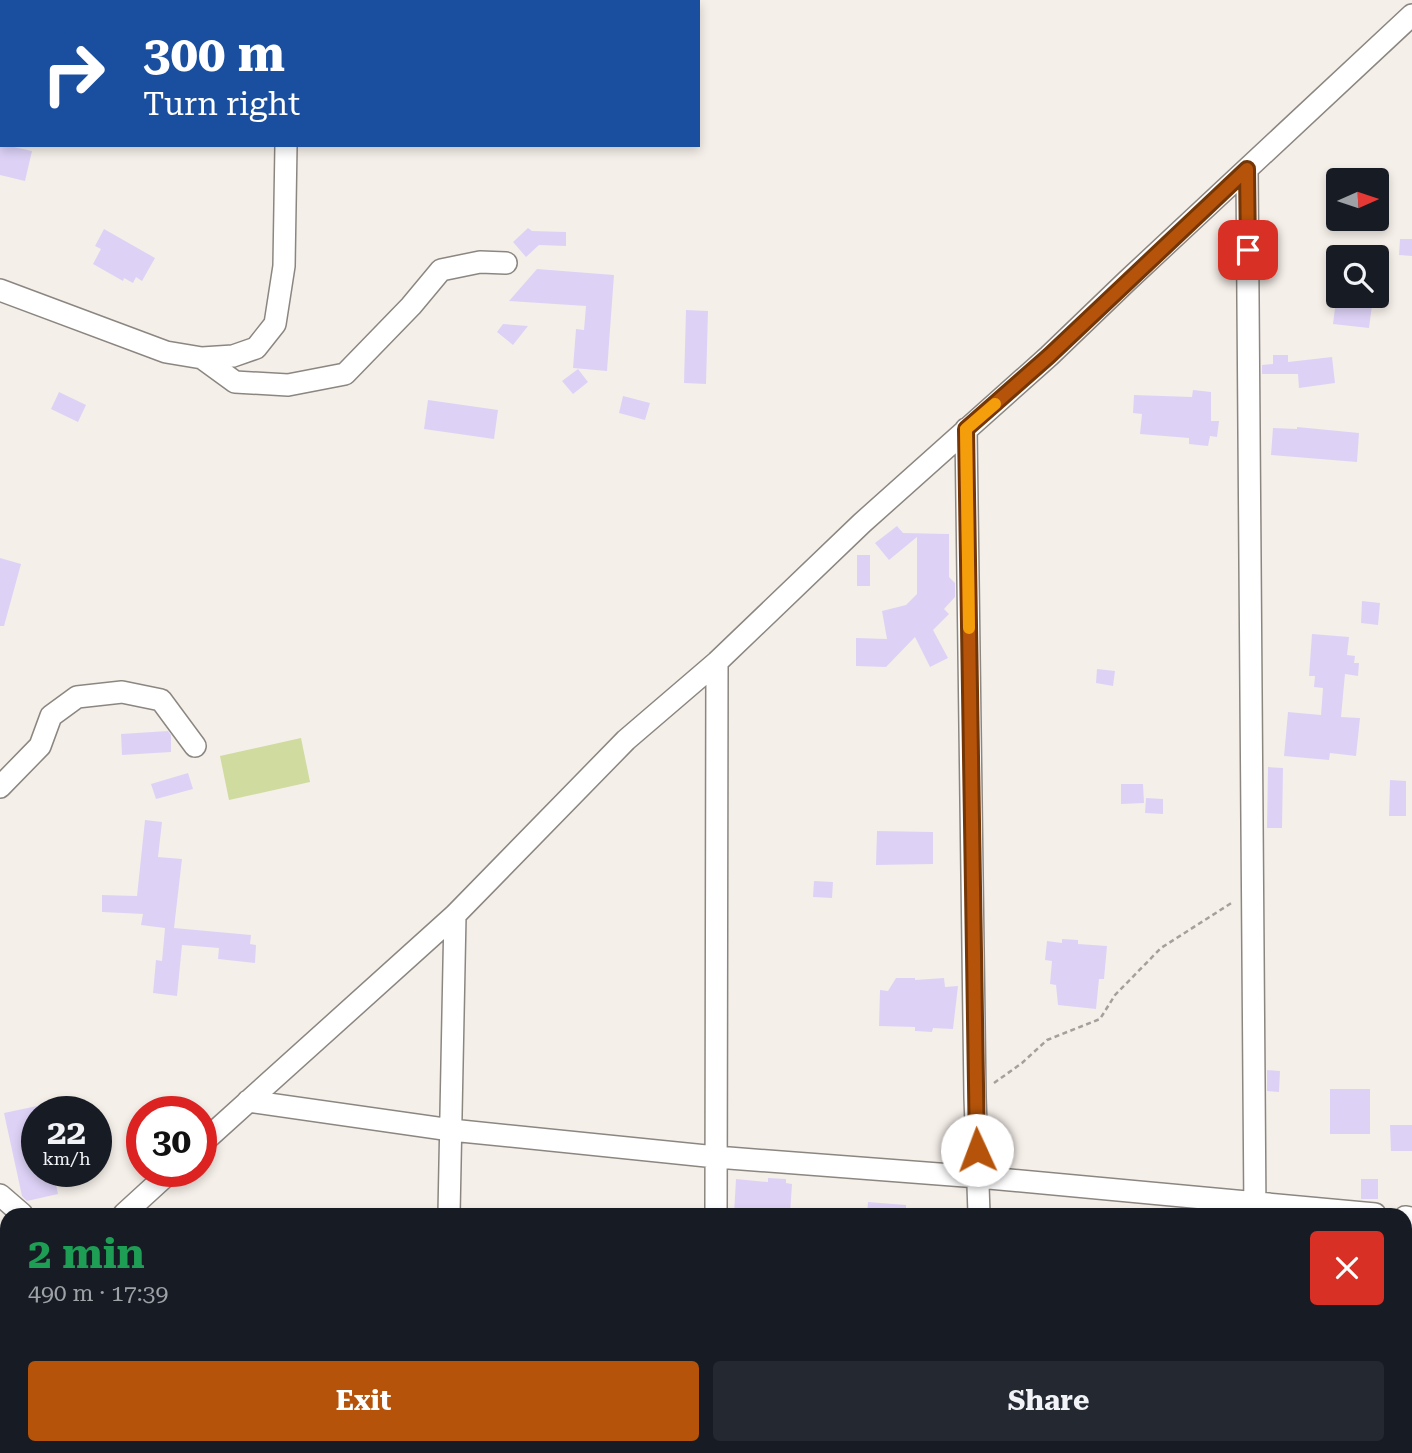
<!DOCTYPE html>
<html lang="en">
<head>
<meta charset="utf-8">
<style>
	:root { --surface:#171b24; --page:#242831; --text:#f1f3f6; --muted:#9ea1a6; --accent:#b45309 }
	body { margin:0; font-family:"Roboto Serif",serif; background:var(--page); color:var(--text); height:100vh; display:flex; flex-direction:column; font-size:26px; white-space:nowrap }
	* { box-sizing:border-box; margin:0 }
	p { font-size:23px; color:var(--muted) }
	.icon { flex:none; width:38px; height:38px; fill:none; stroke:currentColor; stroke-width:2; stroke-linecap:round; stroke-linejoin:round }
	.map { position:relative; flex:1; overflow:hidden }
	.side { position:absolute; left:0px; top:1208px; width:1412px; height:247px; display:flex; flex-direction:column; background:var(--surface); border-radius:21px 21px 0 0; box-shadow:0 4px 10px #0003 }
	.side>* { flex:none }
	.banner { position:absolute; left:0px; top:0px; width:700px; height:147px; box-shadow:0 4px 10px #0003; background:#1a4fa0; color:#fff; overflow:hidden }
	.needle { width:46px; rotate:87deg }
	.fabs { position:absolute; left:1326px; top:168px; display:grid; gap:14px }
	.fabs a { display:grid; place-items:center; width:63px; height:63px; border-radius:7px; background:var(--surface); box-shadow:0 4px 10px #0003; font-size:35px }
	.speed { position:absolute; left:21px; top:1096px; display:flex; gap:14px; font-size:35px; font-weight:700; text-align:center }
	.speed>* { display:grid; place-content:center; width:91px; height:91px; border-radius:50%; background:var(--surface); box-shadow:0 4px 10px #0003; line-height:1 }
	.speed small { font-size:18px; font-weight:400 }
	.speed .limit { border:10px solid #d22; background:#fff; color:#111 }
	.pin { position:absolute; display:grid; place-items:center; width:60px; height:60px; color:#fff; margin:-30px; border-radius:14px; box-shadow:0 4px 10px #0006 }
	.me { position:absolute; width:77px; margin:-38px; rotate:358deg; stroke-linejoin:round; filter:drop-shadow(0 0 5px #0008) }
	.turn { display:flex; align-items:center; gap:24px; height:147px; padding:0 28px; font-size:32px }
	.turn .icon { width:91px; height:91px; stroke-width:2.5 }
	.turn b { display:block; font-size:49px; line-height:60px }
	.round { display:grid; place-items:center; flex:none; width:74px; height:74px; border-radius:7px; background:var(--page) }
	.head { display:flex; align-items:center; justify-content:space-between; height:119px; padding:0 28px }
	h1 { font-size:42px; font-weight:700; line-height:52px; color:#1e9e55 }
	.action { display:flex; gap:14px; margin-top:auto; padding:14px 28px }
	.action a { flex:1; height:80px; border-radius:7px; background:var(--accent); color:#fff; font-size:28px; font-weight:700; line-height:80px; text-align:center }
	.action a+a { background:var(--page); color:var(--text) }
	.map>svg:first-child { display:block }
	.green { fill:#cfdb9f }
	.building { fill:#ddd2f6 }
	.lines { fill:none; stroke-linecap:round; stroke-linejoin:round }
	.minor-casing { stroke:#8c8681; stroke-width:24 }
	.path { stroke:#a4a09b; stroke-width:2.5; stroke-dasharray:5 3.5; stroke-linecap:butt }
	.minor { stroke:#fff; stroke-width:21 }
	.route-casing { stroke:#753606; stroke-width:18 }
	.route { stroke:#b45309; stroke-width:12 }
	.slow { stroke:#f59e0b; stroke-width:12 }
</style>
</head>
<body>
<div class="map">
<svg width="1412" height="1453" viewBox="0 0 1412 1453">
	<rect width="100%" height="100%" fill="#f5efe9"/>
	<path class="green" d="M301,738L310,782L229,800L220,756Z"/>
	<path class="building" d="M0,144L32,151L25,181L0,175Z
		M528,228L532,231L566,232V246L539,245L526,257L513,242Z
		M104,229L155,258L142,281L136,277L133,283L124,278L123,281L93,264L101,249L95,246Z
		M1400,239H1412V256L1399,255Z
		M537,269L614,275L607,371L573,368L576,329L584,330L586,306L509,301Z
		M1336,300L1372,305L1369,328L1333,324Z
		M686,310L708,311L706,384L684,383Z
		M503,324L528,326L513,345L497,332Z
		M1273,355H1288V362L1332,357L1335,383L1299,388L1298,374H1262V365L1273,364Z
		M578,369L588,382L573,394L562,381Z
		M1193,390L1211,392V421H1219L1217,437L1210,436L1208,446L1189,444V438L1140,434L1142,414L1133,413L1134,395L1192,397Z
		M59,392L86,405L78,422L51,409Z
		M623,396L650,403L645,420L619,413Z
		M428,400L498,410L494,439L424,429Z
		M1297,427L1359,433L1357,462L1271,455L1273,428L1297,429Z
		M897,526L903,533L949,534V577L955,583V597L944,609L949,614L933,630L948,658L930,667L915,637L886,667L856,666V638L887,639L882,611L906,605L917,594V537L889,560L875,543Z
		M857,555H870V586H857Z
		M0,558L21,564L4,626H0Z
		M1362,601L1380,603L1378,625L1361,623Z
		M1312,634L1349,637L1347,655L1355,656L1354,663H1359L1358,676L1345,674L1341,717L1360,718L1356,756L1330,753L1329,760L1284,756L1288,712L1321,715L1323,688L1314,687L1315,676H1309Z
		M1097,669L1115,671L1113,686L1096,683Z
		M168,731L171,735V752L122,755L121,734Z
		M1268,767L1283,768L1282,828H1267Z
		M188,773L193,789L156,799L151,784Z
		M1390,780L1406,781V816H1389Z
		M1121,784H1143L1144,803L1121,804Z
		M1146,798L1163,799V814L1145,813Z
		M145,820L162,822L158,857L182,859L174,928L251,935L250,944L256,945L255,963L218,959L219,948L182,945L177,996L153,993L156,960L162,961L165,928L141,925L143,914L102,912V895L137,896Z
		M877,831L933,832V864L876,865Z
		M814,881L833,882L832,898L813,897Z
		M1062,939L1078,940V944L1107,946L1104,979H1099L1096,1009L1058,1005L1056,985L1050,984L1052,961L1045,960L1047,941L1062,943Z
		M896,978H915V980L944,978L945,987L958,986L953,1029L933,1028L932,1032L915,1031V1027L879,1026L880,990L888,991Z
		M1267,1070L1280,1071L1279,1092L1267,1091Z
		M1330,1089H1370V1134H1330Z
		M37,1106V1171H53L58,1194L27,1201L22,1196L4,1113Z
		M1390,1125H1412V1151H1391Z
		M768,1178L786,1179V1183L792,1184L790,1214H734L736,1179L768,1182Z
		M1361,1179H1378V1199H1361Z
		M868,1202L906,1205V1214H867Z"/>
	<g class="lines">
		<g class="minor-casing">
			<path id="minor" d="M290,2V0
				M1247,169L1255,1214
				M0,290L166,352L202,358L233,356L256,348L275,324L284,266L286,145
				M202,358L235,382L288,385L345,374L411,306L441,270L480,262L506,263
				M966,429L975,1097L979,1214
				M0,787L40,746L51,716L77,697L122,692L161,700L195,746
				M248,1101L451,1130L716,1157L978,1177L1375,1214
				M201,1144L455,915L626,740L717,662L862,523L1049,356L1127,281L1412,15
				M0,1195L22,1214
				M124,1214L171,1171
				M449,1214L455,915
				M716,1214L717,662
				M1405,1217L1412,1218
				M0,1280L7,1275
				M0,1325L7,1319
				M1247,1447V1453
				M442,1453V1447
				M714,1453V1447
				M979,1453V1447"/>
		</g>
		<path class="path" d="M994,1083L1022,1063L1047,1040L1100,1019L1115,995L1161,948L1233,902
			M1170,1447L1181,1453"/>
		<use href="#minor" class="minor"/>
	</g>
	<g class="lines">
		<g class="route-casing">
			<path id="route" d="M977,1150L966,429L1049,356L1247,169L1248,250"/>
		</g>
		<use href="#route" class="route"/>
		<path class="slow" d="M969,628L966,429L995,404"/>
	</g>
</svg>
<div class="fabs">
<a><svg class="needle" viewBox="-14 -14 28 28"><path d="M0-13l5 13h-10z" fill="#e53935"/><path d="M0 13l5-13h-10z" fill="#9ea1a6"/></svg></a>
<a><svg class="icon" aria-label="search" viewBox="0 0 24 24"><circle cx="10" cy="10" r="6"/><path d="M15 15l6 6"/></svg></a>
</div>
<div class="speed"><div>22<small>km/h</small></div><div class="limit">30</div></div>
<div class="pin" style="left:1248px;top:250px;background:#d93025"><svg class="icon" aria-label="arrive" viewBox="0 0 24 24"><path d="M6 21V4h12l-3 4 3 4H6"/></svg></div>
<svg class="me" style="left:977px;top:1150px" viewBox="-20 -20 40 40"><circle r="19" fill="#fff"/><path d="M0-13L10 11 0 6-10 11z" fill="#b45309"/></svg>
<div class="banner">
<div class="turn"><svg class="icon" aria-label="right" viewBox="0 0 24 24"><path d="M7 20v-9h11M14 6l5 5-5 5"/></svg><div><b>300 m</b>Turn right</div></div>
</div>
<section class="side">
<div class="head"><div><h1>2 min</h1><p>490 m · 17:39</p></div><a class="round" style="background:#d93025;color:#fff"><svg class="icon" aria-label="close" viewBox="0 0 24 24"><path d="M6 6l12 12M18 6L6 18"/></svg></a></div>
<div class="action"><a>Exit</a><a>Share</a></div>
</section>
</div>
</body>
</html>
